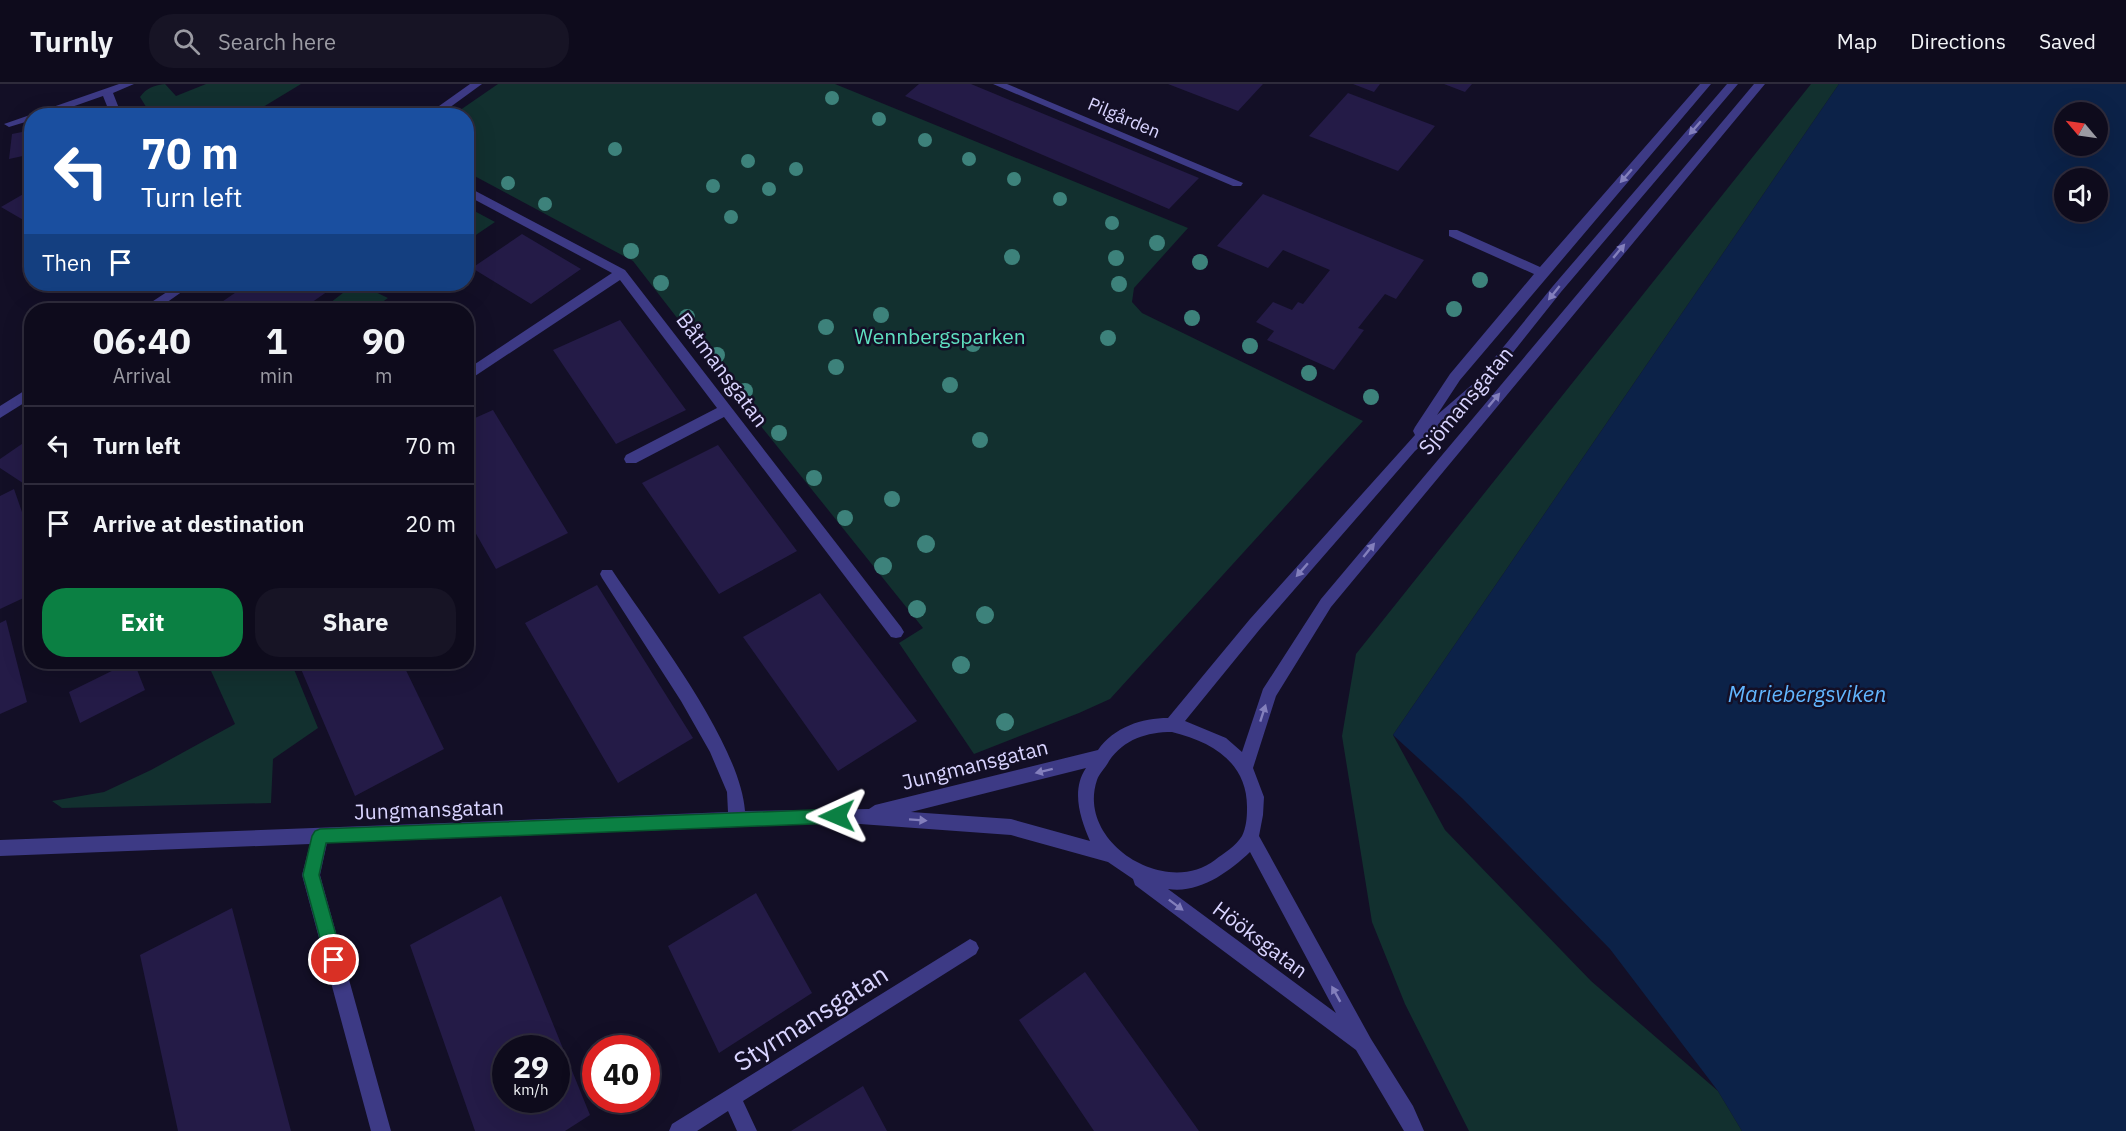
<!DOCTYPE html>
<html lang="en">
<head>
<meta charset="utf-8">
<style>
	:root { --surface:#0e0b1c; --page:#171425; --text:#f1f3f6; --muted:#9b9ba3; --line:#2e2b3b; --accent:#0b8043 }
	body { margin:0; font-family:"IBM Plex Sans",sans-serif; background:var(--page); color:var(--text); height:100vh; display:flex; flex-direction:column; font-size:22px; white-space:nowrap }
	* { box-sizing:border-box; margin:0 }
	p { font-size:20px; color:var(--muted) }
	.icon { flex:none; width:33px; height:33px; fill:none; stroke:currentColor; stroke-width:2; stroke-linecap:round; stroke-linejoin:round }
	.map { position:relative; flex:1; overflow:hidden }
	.drawer { position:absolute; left:24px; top:219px; width:450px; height:366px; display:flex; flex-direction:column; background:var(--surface); border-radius:24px; box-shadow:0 6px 24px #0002,0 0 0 2px var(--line) }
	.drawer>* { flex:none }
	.guide { position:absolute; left:24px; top:24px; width:450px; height:183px; border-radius:24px; box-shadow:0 6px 24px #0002,0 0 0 2px var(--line); background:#1a4fa0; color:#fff; overflow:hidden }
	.needle { width:39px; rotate:299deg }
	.controls { position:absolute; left:2054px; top:18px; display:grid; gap:12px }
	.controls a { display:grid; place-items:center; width:54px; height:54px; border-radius:50%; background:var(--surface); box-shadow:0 6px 24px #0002,0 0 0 2px var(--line); font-size:30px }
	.speed { position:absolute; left:492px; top:951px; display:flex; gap:12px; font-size:30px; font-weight:700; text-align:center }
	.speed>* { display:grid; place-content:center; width:78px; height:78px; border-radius:50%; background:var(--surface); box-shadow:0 6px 24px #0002,0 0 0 2px var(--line); line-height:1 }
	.speed small { font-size:15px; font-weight:400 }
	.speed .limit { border:9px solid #d22; background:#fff; color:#111 }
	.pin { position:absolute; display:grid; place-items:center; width:51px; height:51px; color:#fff; margin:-26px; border:3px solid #fff; border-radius:50%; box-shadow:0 2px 6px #0007 }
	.me { position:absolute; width:66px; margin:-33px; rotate:269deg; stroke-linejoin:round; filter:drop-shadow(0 0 4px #0008) }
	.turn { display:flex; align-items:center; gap:21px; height:126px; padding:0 18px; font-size:27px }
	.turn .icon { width:78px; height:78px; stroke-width:2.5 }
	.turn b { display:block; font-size:42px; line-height:51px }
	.then { display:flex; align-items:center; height:57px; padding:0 18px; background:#0003; gap:12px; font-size:22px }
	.eta { display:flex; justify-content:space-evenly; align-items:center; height:102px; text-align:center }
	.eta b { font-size:36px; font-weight:700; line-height:42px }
	.primary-button { display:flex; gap:12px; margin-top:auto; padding:12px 18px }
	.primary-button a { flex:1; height:69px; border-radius:24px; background:var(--accent); color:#fff; font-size:24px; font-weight:700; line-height:69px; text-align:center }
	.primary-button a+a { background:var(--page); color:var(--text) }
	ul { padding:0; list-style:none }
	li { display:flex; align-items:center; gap:18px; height:78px; padding:0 18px; border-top:2px solid var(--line) }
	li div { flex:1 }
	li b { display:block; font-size:22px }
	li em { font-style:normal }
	header { display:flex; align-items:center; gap:36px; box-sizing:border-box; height:84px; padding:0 30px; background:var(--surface); border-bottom:2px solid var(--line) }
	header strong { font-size:28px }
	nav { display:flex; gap:33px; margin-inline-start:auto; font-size:21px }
	.search { width:420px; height:54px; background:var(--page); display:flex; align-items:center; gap:15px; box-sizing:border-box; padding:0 21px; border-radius:24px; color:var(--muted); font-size:22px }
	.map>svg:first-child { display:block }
	.green { fill:#12302f }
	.water { fill:#0c2248; fill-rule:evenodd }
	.building { fill:#241b47; fill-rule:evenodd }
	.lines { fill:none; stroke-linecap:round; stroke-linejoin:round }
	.minor { fill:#3d3a85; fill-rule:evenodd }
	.tree { fill:#3d827b }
	.oneway { fill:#837fbc }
	.route { fill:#0b8043; stroke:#07532c; stroke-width:1.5 }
	.labels { text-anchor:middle; stroke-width:5; stroke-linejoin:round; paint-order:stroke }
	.far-street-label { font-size:18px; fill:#d9d4ff; stroke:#130f26 }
	.park-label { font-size:21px; fill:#5fe0c0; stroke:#130f26 }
	.street-label { font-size:21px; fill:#d9d4ff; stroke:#130f26 }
	.water-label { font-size:22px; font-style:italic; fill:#62b6ff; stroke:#130f26 }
	.near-street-label { font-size:26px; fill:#d9d4ff; stroke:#130f26 }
</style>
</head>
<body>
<header>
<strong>Turnly</strong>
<div class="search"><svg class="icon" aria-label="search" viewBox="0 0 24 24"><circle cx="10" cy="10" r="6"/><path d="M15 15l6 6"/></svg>Search here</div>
<nav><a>Map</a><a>Directions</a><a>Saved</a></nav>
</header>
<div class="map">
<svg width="2126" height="1047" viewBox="0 0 2126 1047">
	<rect width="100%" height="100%" fill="#130f26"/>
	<path class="green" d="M165,0L176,12L206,0H301L250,31H151L140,13C146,4 155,1 165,0Z
		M498,0H835L1188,144L1134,204L1132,218L1142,229L1363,337L1110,615L1079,629L974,670L899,559L923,544L760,341L633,177L467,88L466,32L453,31Z
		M1811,0H1839L1393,651L1445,746L1591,897L1718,1007L1742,1047H1469L1405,920L1372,838L1342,652L1356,570Z
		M467,123L495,138L467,157H466Z
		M363,202L388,214L371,226H321L348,205Z
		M207,578H291L318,644L273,675L271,719L62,724L52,717L104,708L151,686L235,640Z"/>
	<path class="water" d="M1839,0H2126V1047H1742L1718,1007L1610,865L1463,715L1393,651ZM2064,28H2097V62H2064ZM2064,94H2097V128H2064Z"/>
	<path class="building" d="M919,0H971L1199,94L1169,125L905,12Z
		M1168,0H1263L1238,27Z
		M1353,0H1380L1374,8Z
		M1444,0H1472L1465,8Z
		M1348,9L1435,42L1398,87L1309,52Z
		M32,46V70L9,75L12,50Z
		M32,105V141L1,123Z
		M1263,110L1424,176L1396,215L1385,210L1358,244L1364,246L1334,286L1267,256L1274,247L1256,238L1273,218L1292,226L1298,218L1303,220L1330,186L1283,166L1268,184L1217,162Z
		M522,150L581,185L531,220L472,184Z
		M248,200H338L301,226H210Z
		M620,236L686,326L616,360L553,266Z
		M493,326L568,449L496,485L466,432V338Z
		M32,353V405L0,384V375Z
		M718,361L797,467L719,510L642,399Z
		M14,405L22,428L32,424V510L0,525V412Z
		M597,501L693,654L618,699L525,539Z
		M820,509L917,637L838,687L743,553Z
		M6,536L27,618L0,630V539Z
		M130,578H134L145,606L80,639L69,608Z
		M298,578H402L444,665L355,712Z
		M756,809L812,909L719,969L668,862Z
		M501,812L590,1031L565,1047H475L410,861ZM506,964H556V1016H506Z
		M232,824L291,1047H178L140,871Z
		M1085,888L1199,1047H1094L1019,936Z
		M863,1002L887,1047H791Z"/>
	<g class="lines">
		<path class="minor" d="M119,0H134L113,9L122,32H111L103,12L46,32H32V36L9,43L4,40Z
			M470,0H482L438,32H425Z
			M993,0H1007L1243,99L1241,102H1233Z
			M1700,0H1711L1460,296L1437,331L1474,299L1553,202L1727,0H1738L1561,208L1484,305L1415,367L1260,545L1185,637L1226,654L1242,668L1263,605L1321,515L1754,0H1765L1331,523L1276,612L1253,684L1264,713L1263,731L1259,752L1371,955L1413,1022L1424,1047H1404L1356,966L1135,801L1133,795L1108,778L1011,751L860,740H814L327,759L320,791L391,1047H371L302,791L310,760L0,772V756L728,728L727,708L710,668L681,617L602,494L600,490L602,486H612C651,545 740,659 745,727L869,725L875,721L1098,666C1114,643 1142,634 1168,634L1250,535L1415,351L1413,347L1415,343L1450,290L1534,190L1449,152V146H1457L1540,183ZM1172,648C1213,658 1248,679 1247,725C1247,734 1246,744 1242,752C1236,762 1224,769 1215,776C1165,814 1076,758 1097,696C1099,690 1106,683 1109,677C1124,655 1147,648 1172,648ZM1086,684C1071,706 1080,734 1090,757L1011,735L911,728ZM1250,768L1336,929L1168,805C1199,810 1229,788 1250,768Z
			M466,102L625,186L901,543L904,548L901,553L896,554L891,553L724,333L636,379H626L624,375L626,371L717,324L620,196L466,298V286L612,189L466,111Z
			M179,200H193L156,226H142L144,223Z
			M32,302V314L0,334V322Z
			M970,855L976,858L979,864L976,870L743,1017L757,1047H737L728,1027L697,1047H669L672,1040Z"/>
	</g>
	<g class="tree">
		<circle cx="832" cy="14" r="7"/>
		<circle cx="879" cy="35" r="7"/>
		<circle cx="925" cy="56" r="7"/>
		<circle cx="615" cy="65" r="7"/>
		<circle cx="969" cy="75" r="7"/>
		<circle cx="748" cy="77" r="7"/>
		<circle cx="796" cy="85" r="7"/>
		<circle cx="1014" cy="95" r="7"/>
		<circle cx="508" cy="99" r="7"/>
		<circle cx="713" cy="102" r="7"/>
		<circle cx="769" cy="105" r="7"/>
		<circle cx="1060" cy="115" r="7"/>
		<circle cx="545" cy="120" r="7"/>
		<circle cx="731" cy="133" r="7"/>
		<circle cx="1112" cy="139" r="7"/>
		<circle cx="1157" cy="159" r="8"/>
		<circle cx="631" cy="167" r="8"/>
		<circle cx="1012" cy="173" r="8"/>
		<circle cx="1116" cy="174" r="8"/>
		<circle cx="1200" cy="178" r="8"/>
		<circle cx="1480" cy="196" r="8"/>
		<circle cx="661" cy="199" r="8"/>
		<circle cx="1119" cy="200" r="8"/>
		<circle cx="1454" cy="225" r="8"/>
		<circle cx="881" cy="231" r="8"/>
		<circle cx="687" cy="233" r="8"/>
		<circle cx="1192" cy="234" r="8"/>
		<circle cx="826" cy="243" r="8"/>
		<circle cx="1108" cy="254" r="8"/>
		<circle cx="973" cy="260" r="8"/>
		<circle cx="1250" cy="262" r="8"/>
		<circle cx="717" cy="271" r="8"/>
		<circle cx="836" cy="283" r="8"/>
		<circle cx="1309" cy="289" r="8"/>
		<circle cx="950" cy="301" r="8"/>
		<circle cx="745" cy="307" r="8"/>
		<circle cx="1371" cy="313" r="8"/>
		<circle cx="779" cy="349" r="8"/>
		<circle cx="980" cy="356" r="8"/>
		<circle cx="814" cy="394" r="8"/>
		<circle cx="892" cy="415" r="8"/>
		<circle cx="845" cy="434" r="8"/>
		<circle cx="926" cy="460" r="9"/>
		<circle cx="883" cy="482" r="9"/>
		<circle cx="917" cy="525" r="9"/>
		<circle cx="985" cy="531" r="9"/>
		<circle cx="961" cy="581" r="9"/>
		<circle cx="1005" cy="638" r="9"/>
	</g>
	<defs><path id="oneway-solid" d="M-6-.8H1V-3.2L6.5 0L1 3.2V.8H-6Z" transform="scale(1.5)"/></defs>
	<g class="oneway">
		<use href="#oneway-solid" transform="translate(1695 44) rotate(131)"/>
		<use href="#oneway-solid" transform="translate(1626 92) rotate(131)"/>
		<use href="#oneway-solid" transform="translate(1619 167) rotate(-50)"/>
		<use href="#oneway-solid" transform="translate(1554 209) rotate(129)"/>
		<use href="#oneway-solid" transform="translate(1494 316) rotate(-50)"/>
		<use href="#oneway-solid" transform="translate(1369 466) rotate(-51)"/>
		<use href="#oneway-solid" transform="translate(1302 486) rotate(131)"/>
		<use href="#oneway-solid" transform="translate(1263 629) rotate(-72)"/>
		<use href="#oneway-solid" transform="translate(1044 687) rotate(166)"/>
		<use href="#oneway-solid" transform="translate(918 736) rotate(4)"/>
		<use href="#oneway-solid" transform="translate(1176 821) rotate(37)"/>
		<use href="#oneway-solid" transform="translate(1336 910) rotate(-119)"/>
	</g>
	<path class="route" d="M837,725L843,727L845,732L843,737L837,739L326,759L319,791L343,876L340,882L334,884L329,882L326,876L303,791L312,752L315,747L320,745Z"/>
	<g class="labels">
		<g class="far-street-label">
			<text transform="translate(1124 34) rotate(23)" y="6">Pilgården</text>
		</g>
		<g class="park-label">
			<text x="940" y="260">Wennbergsparken</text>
		</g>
		<g class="street-label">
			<text transform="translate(722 286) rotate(53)" y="7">Båtmansgatan</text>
			<text transform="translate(1466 317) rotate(-50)" y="7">Sjömansgatan</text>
			<text transform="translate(975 681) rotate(-14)" y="7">Jungmansgatan</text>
			<text transform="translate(429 726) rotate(-2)" y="7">Jungmansgatan</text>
			<text transform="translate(1260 856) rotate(37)" y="7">Hööksgatan</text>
		</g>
		<g class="water-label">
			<text x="1807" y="618">Mariebergsviken</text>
		</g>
		<g class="near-street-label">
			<text transform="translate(811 934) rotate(-32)" y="9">Styrmansgatan</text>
		</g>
	</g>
</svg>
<div class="controls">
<a><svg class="needle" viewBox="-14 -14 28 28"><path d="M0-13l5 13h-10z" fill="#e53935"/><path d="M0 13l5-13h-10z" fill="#9b9ba3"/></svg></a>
<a><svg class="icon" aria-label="sound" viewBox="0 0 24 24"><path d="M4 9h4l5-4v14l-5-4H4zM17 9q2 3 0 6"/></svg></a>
</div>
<div class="speed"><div>29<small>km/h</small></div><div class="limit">40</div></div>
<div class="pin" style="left:334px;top:876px;background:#d93025"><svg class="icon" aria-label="arrive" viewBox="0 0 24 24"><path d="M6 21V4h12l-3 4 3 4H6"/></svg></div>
<svg class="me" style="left:837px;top:732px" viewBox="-20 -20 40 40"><path d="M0-17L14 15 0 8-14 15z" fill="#0b8043" stroke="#fff" stroke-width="4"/></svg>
<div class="guide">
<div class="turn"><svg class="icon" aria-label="left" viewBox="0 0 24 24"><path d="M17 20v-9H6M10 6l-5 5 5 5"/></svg><div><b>70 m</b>Turn left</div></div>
<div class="then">Then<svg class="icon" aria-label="arrive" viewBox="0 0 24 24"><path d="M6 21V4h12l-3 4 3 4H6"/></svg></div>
</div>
<section class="drawer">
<div class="eta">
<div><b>06:40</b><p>Arrival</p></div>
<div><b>1</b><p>min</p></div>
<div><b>90</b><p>m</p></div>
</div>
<ul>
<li><svg class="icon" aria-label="left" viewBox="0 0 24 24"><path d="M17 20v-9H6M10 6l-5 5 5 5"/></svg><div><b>Turn left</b></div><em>70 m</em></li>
<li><svg class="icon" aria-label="arrive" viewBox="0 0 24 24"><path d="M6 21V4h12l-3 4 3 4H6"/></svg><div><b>Arrive at destination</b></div><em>20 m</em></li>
</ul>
<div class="primary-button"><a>Exit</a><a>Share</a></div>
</section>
</div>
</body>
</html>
